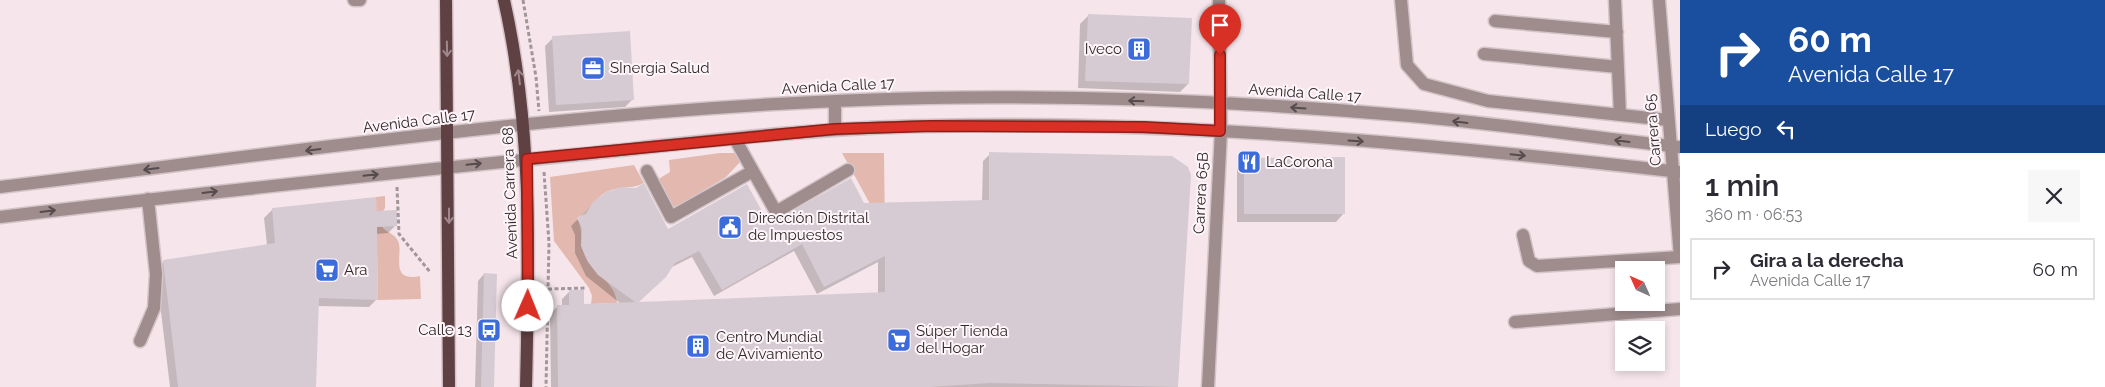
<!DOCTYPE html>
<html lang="es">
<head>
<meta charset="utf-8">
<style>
	:root { --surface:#fff; --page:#f7f7f7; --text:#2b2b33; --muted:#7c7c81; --line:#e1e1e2 }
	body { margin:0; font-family:Raleway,sans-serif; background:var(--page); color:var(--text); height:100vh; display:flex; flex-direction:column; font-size:19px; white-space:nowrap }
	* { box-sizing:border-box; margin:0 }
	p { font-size:16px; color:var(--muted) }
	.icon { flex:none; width:28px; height:28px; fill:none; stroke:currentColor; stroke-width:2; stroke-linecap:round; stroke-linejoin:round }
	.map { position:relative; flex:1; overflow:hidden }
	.sheet { display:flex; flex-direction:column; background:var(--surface); width:425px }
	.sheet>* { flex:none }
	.guide { background:#1a4fa0; color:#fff; overflow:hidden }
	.needle { width:32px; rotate:315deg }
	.buttons { position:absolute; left:1615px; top:261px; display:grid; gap:10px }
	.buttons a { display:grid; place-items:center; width:50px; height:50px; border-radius:0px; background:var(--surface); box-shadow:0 2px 8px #0003; font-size:25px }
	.pin { position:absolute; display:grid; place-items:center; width:42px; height:42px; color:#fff; margin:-51px -21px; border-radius:50% 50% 50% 0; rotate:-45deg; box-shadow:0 0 5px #0007 }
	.pin .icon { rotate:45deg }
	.me { position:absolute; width:55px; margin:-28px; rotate:1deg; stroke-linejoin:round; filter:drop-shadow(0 0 4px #0008) }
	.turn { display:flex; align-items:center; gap:18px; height:105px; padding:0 25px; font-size:22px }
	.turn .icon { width:65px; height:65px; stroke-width:2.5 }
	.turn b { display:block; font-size:35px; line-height:42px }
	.then { display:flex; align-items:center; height:48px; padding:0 25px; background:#0003; gap:10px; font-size:19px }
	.round { display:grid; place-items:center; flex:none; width:52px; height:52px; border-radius:0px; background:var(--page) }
	.summary { display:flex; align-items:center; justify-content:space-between; height:85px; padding:0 25px }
	h1 { font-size:30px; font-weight:600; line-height:38px }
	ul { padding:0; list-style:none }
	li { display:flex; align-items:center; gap:15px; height:62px; margin:0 10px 8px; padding:0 15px; border:2px solid var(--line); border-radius:0px }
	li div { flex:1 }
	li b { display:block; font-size:19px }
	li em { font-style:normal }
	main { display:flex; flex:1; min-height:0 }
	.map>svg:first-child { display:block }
	.green { fill:#e2b8af }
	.shadow { fill:#0003; fill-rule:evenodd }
	.building { fill:#d7cbd3; fill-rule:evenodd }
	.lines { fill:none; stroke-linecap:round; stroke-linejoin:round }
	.minor-casing { stroke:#d2c4c8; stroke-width:15 }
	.major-casing { stroke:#d2c4c8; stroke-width:15 }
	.path { stroke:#a19699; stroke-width:3; stroke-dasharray:4 2.5; stroke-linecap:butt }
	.minor { stroke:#9f8c8d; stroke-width:12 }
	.major { stroke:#5f4043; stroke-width:12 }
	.oneway { stroke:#9f888c }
	.oneway2 { stroke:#564c4d }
	.route-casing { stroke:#8d1f18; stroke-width:12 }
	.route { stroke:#d93025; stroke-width:9 }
	.labels { text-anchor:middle; stroke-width:4; stroke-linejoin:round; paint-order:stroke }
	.poi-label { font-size:15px; fill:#2e292b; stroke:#fff5f9; text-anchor:start }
	.street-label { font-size:15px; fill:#2e292b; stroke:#fff5f9 }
</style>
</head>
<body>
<main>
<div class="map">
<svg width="1680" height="387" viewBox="0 0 1680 387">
	<rect width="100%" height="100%" fill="#f6e6eb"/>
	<path class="green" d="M720,153H737L741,161L726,177L674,208L657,180L670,172L669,160Z
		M842,153H884L885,231Z
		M634,165L644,183C632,190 619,185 606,192C594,199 589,212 577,218C584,231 579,243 585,256C594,275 615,281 617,303L591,304L592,296L589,288L554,241L550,177Z
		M385,196V208L379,218C382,235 393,230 398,241C404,252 388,283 420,276L421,299L378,300L376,197Z"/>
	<path class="shadow" d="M1088,16L1188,84L1180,92L1078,88L1080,24Z
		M553,38L633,99L625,107L549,112L545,46Z
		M990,154L1189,175L1177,387H551L550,314L558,306H562V299L569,292L583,305L621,304L586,276L575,253V235L571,226L594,203L667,231L769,225L863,205L982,201L983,161ZM794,251L817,294L878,262V294L636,304L670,268L692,257L714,296Z
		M1245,159L1344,213L1336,222H1237V168Z
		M272,210L375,213L396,225L388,233L376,234L377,299L369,307L317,306L315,387H170L156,270L164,261L267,245L264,218Z
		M484,274L493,387H475L478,281Z"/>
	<path class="building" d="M1088,14L1192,18L1189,84L1085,81Z
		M630,31L634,100L556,105L552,36Z
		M989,152L1172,156L1188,167L1191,175L1178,387L989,383L930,387H558L557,305H569V290H584V304L635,302L598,275L588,262L581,246L582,228L577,218L586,214L593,202L606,192L621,187L636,188L644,183L668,229L747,184L769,224L851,178L864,203L989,200ZM802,244L824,287L885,256V292L639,302L666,277L675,263L699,251L722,290Z
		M1345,157V214H1244V158Z
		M376,197V211L397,210V226L377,227L378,300L319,298L316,387H178L163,260L275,243L272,208Z
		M484,273L497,274L494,387H481Z"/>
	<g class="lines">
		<g class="minor-casing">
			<path id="minor" d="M354,0H360
				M1401,0L1407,65L1424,84L1488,101L1668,120
				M1615,0L1620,115
				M1659,0L1680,257
				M1495,21L1617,32
				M1484,54L1618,67
				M835,129V101
				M735,139L776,212L848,170
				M647,171L671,217L753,171
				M0,187C308,150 617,104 928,98C1089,95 1250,102 1411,116C1500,124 1590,137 1680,147
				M0,217C191,194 382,174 573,155C691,143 809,128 928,126C1179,120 1431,144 1680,172
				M1523,235L1529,261L1537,266L1680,257
				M1515,322L1680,309
				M140,341L154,308L156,274L148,199
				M1208,387L1221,131L1219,0"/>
		</g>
		<g class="major-casing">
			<path id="major" d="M446,0L449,387
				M504,0C533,129 529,256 526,387"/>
		</g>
		<path class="path" d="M523,0L536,77L539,111
			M544,172L549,243L546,387
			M397,187L399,234L430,272
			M548,289L586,288"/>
		<use href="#minor" class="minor"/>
		<use href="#major" class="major"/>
	</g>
	<defs><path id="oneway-shaft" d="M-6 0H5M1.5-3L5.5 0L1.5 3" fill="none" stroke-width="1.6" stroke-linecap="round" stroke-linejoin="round" transform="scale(1.25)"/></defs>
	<g class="oneway">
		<use href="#oneway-shaft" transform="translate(447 49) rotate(89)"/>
		<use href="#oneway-shaft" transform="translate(519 77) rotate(-97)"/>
		<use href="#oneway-shaft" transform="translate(449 216) rotate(90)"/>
	</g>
	<g class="oneway2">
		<use href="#oneway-shaft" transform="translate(1136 101) rotate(-178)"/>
		<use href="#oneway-shaft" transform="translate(1298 108) rotate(-176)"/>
		<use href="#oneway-shaft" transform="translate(1460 122) rotate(-173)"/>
		<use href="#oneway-shaft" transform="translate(1356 141) rotate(4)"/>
		<use href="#oneway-shaft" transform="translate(1622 141) rotate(-173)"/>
		<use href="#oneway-shaft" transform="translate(313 150) rotate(173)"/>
		<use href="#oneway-shaft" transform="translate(1518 155) rotate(6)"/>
		<use href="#oneway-shaft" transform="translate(474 164) rotate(-6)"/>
		<use href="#oneway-shaft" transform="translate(151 169) rotate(173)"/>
		<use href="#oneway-shaft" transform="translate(371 175) rotate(-6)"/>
		<use href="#oneway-shaft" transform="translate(210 192) rotate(-7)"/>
		<use href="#oneway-shaft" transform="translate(48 211) rotate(-7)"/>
	</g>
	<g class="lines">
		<g class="route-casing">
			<path id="route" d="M528,306L527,159L835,129L932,126L1144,127L1220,131V55"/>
		</g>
		<use href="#route" class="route"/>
	</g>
	<defs>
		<g id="building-square" transform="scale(1.25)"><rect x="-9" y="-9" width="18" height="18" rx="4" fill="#3c6cdc" stroke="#fff5f9"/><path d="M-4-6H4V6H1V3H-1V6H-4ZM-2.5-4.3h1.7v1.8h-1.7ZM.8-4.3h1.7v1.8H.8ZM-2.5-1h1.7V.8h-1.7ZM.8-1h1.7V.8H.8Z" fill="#fff"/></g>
		<g id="office-square" transform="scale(1.25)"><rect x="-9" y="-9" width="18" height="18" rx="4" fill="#3c6cdc" stroke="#fff5f9"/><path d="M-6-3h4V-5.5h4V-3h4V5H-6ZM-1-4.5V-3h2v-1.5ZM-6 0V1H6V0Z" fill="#fff"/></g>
		<g id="restaurant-square" transform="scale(1.25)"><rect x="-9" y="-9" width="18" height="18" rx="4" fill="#3c6cdc" stroke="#fff5f9"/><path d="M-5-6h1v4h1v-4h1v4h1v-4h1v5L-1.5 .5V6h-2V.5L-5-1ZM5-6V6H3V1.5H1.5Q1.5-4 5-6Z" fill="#fff"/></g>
		<g id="civic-square" transform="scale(1.25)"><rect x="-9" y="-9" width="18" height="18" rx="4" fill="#3c6cdc" stroke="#fff5f9"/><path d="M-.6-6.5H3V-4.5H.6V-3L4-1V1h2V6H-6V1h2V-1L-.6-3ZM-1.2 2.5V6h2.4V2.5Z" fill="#fff"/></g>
		<g id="supermarket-square" transform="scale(1.25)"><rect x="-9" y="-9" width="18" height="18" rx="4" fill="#3c6cdc" stroke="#fff5f9"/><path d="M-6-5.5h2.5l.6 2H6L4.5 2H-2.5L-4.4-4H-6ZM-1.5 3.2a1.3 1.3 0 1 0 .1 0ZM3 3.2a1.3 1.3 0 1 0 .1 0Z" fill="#fff"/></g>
		<g id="bus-square" transform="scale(1.25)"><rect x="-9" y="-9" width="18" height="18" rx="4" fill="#3c6cdc" stroke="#fff5f9"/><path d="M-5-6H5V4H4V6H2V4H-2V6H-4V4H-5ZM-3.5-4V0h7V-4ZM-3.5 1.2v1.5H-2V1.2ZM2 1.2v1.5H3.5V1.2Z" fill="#fff"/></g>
	</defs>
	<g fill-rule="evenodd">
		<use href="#building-square" x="1139" y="49"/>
		<use href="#office-square" x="593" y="68"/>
		<use href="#restaurant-square" x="1249" y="162"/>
		<use href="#civic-square" x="730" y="227"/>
		<use href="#supermarket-square" x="327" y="270"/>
		<use href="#bus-square" x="489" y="330"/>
		<use href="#supermarket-square" x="899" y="340"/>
		<use href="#building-square" x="698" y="346"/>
	</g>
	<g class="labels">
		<g class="poi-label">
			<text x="1122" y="54" text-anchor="end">Iveco</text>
			<text x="610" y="73">SInergia Salud</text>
			<text x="1266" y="167">LaCorona</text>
			<text x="748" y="223">Dirección Distrital<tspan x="748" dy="17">de Impuestos</tspan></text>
			<text x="344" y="275">Ara</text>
			<text x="472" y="335" text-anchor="end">Calle 13</text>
			<text x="916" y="336">Súper Tienda<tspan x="916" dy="17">del Hogar</tspan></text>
			<text x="716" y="342">Centro Mundial<tspan x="716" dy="17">de Avivamiento</tspan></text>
		</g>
		<g class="street-label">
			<text transform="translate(838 86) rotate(-3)" y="5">Avenida Calle 17</text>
			<text transform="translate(1305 93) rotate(4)" y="5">Avenida Calle 17</text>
			<text transform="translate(419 121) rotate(-7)" y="5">Avenida Calle 17</text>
			<text transform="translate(1653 130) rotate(-95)" y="5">Carrera 65</text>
			<text transform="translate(510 193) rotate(-92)" y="5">Avenida Carrera 68</text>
			<text transform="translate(1201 193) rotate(-87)" y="5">Carrera 65B</text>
		</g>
	</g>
</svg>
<div class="buttons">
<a><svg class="needle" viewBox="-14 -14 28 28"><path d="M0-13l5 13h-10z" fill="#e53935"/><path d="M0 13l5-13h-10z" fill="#7c7c81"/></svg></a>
<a><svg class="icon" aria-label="layers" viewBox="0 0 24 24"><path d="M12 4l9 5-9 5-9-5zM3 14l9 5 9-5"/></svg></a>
</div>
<div class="pin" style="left:1220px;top:55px;background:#d93025"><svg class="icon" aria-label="arrive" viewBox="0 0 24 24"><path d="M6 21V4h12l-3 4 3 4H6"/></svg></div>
<svg class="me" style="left:528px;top:306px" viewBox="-20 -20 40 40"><circle r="19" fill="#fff"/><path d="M0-13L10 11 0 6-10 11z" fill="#d93025"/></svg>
</div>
<section class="sheet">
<div class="guide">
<div class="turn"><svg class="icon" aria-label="right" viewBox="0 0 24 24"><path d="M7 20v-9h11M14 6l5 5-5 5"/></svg><div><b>60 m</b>Avenida Calle 17</div></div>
<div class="then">Luego<svg class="icon" aria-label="left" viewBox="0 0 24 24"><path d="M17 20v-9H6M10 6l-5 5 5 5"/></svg></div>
</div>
<div class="summary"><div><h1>1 min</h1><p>360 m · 06:53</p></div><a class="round"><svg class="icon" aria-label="close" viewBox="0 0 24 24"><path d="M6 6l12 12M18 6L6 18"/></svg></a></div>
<ul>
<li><svg class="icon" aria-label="right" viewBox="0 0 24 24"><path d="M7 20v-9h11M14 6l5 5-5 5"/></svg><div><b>Gira a la derecha</b><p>Avenida Calle 17</p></div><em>60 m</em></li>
</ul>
</section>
</main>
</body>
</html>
